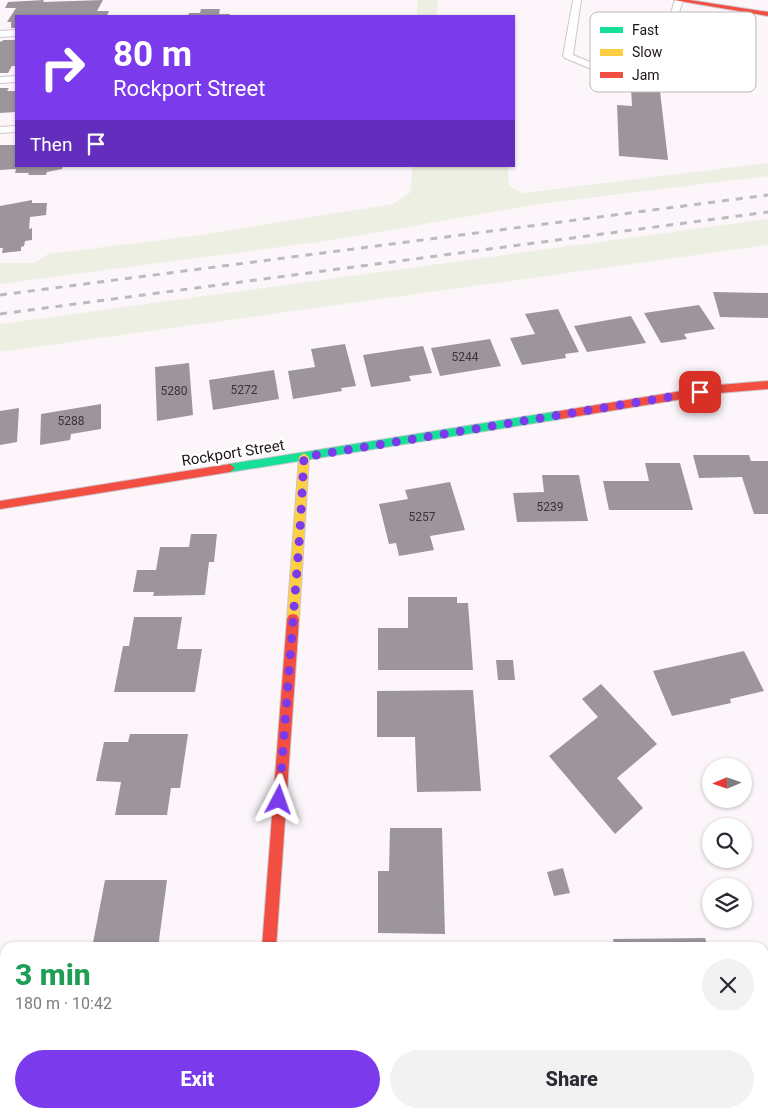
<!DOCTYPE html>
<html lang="en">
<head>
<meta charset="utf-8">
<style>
	:root { --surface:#fff; --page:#f2f2f3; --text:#2b2b33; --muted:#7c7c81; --accent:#7c3aed }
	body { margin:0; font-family:Roboto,sans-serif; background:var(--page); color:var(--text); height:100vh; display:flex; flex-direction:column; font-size:19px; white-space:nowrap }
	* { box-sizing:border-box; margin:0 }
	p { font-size:16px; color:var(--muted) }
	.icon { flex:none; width:28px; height:28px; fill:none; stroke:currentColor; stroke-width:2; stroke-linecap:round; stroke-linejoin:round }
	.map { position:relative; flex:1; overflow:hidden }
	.drawer { position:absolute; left:0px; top:942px; width:769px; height:176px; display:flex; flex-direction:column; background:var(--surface); border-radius:15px 15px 0 0; box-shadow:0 1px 4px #0004 }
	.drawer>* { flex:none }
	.top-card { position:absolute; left:15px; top:15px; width:500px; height:152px; border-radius:0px; box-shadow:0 1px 4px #0004; background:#7c3aed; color:#fff; overflow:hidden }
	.needle { width:32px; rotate:268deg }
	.buttons { position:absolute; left:702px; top:758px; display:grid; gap:10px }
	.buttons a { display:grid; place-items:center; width:50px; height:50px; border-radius:50%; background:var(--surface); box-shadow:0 1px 4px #0004; font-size:25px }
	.pin { position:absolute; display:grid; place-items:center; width:42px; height:42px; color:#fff; margin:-21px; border-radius:10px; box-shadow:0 2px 8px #0006 }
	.me { position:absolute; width:55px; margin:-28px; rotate:4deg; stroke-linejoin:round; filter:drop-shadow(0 0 4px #0008) }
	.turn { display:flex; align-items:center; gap:18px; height:105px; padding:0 15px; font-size:22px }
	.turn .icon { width:65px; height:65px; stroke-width:2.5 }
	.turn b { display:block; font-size:35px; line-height:42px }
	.then { display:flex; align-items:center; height:48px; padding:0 15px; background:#0003; gap:10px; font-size:19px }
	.round { display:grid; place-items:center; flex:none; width:52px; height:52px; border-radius:26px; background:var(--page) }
	.summary { display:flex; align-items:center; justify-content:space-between; height:85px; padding:0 15px }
	h1 { font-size:30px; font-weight:800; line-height:38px; color:#1e9e55 }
	.button { display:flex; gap:10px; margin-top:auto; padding:10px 15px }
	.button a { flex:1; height:58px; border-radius:30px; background:var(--accent); color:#fff; font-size:20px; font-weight:800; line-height:58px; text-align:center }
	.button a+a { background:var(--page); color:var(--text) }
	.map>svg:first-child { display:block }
	.green { fill:#ecefe2 }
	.building { fill:#9d959c }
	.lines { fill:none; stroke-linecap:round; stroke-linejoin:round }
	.lane-casing { stroke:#cdc6cc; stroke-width:2 }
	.street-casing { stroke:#cdc6cc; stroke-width:1 }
	.fast-casing { stroke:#cdc6cc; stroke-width:2 }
	.slow-casing { stroke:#cdc6cc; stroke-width:2 }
	.jam-casing { stroke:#cdc6cc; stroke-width:2 }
	.lane { fill:#fffefe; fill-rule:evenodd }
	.street { fill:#fffefe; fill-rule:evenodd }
	.fast { fill:#16e098; fill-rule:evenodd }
	.slow { fill:#ffcf43; fill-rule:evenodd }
	.jam { fill:#f24e42; fill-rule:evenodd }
	.rail { stroke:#bdbabd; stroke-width:3; stroke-dasharray:7 7; stroke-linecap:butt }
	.route { stroke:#7c3aed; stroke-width:9; stroke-dasharray:0 16.2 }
	.labels { text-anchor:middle; stroke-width:5; stroke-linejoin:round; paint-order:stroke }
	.number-label { font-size:12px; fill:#3c343a }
	.street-label { font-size:15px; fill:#1b131a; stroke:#fff }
	.key { fill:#fff; stroke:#bbb8ba; stroke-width:1 }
	.key-label { font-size:14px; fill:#1b131a }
</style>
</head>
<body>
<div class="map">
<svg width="768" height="1118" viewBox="0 0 768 1118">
	<rect width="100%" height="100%" fill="#fcf6fb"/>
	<path class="green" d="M418,0H438L437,16H417Z
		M768,163V176L539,204L333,240L0,284V263H35L48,254L193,236L393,204L411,192L412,166H508L509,186L523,193Z
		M768,219V245L0,352V324Z"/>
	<path class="building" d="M44,0L43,2L103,0L97,11H109L107,16H16V28H11V22H7L16,8H5L8,2Z
		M201,9H220L219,14H230L229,16H188L189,13H200Z
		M4,40H16V66H12L8,73H0V42Z
		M630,72L658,74L668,160L619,156L617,105L632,106Z
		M0,88H9L7,91H16V112L0,113Z
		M0,145H16V166H63L62,169L47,172L46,175H28L29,173H15L16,169L0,170Z
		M32,200V203H47L46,215L30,217L29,229L32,228V240L25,241L24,246L21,247V251L2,253L3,248H0V206Z
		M713,292L768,293V318L720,317Z
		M699,305L715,329L684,334L687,339L661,343L644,313Z
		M558,309L579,352L565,354L566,358L522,365L510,338L535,334L525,314Z
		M631,316L646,343L587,352L574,326Z
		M490,339L501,366L440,376L431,348Z
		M345,344L356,386L341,388L342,391L293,399L288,371L315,367L311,349Z
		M423,346L432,373L409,376L411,381L371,387L363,355Z
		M189,363L193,415L157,421L155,367Z
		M274,370L279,399L213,410L209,380Z
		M101,404V429L71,434L70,440L40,445L41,414Z
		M19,408L17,442L0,445V411Z
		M693,455H749L751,461H768V514H754L742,477L699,478Z
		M645,463H680L693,510H609L603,481H649Z
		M542,475H579L588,521L517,522L513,493L544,492Z
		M450,482L465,530L430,536L434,550L399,556L396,543L389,544L379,504L408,499L405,490Z
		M191,534H217L214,562H209L205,595L153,596L154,592H133L137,570H156L160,547H189Z
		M408,597H457V603H468L473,670H378V628H408Z
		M134,617H182L177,649H202L195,692H114L123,646H129Z
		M744,651L764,691L730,699L731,703L672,716L653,671Z
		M496,660H513L515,680H498Z
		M601,684L657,744L617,778L643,808L615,834L549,756L598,717L582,699Z
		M473,690L481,791L417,792L415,737H377V691Z
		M130,734H188L180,788H171L167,815H115L121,782L96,781L104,742H128Z
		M390,828H442L445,934L378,933V871H389Z
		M563,868L570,893L554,896L547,872Z
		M105,880H167L158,948H92Z
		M705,938L708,948H615L613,939Z
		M56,1114H143L142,1118H55Z
		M391,1114H453V1117L391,1118Z
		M661,1114H724L725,1118H662Z"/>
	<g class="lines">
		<g class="lane-casing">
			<path id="lane" d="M573,0H581L573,55L607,69L654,65L675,0H683L661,69L606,75L565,58L563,56Z
				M16,30V36L0,37V31Z
				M16,76V82L0,83V77Z
				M16,126V132L0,133V127Z"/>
		</g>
		<g class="street-casing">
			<path id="street" d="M237,1114H277L276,1118H236Z"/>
		</g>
		<g class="fast-casing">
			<path id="fast" d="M560,411L565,415L560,419L230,472L225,468L230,464Z"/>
		</g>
		<g class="slow-casing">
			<path id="slow" d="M304,453L309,457L299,619L297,623L293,624L289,623L287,619L299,457Z"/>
		</g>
		<g class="jam-casing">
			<path id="jam" d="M674,0H689L768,12V16Z
				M768,381V389L719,393L560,419L555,415L560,411L719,385Z
				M230,464L235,468L230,472L0,509V501Z
				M293,614L297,615L299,619L276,948H262L287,619L289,615Z"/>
		</g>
		<use href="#lane" class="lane"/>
		<use href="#street" class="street"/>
		<use href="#fast" class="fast"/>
		<use href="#slow" class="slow"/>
		<use href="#jam" class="jam"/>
		<path class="rail" d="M0,295L768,195
			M0,314L768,212"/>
	</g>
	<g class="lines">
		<path class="route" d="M279,800L300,531L304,457L700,392"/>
	</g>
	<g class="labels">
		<g class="number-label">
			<text x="465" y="361">5244</text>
			<text x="244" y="394">5272</text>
			<text x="174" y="395">5280</text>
			<text x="71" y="425">5288</text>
			<text x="550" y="511">5239</text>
			<text x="422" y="521">5257</text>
		</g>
		<g class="street-label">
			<text transform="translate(233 453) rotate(-9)" y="5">Rockport Street</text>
		</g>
	</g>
	<rect x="590" y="12" width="166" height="80" rx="8" class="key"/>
	<rect x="600" y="27" width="23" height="6" fill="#16e098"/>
	<rect x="600" y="49" width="23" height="7" fill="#ffcf43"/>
	<rect x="600" y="72" width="23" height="6" fill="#f24e42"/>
	<g class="key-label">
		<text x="632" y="35">Fast</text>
		<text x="632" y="57">Slow</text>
		<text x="632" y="80">Jam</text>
	</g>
</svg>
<div class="buttons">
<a><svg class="needle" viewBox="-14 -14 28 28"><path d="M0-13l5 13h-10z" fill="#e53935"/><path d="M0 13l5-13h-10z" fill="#7c7c81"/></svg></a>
<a><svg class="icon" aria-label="search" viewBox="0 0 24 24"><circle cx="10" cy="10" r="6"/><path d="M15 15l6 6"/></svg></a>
<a><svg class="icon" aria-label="layers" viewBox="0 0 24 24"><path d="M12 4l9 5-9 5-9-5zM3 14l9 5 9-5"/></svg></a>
</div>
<div class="pin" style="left:700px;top:392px;background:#d93025"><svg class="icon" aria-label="arrive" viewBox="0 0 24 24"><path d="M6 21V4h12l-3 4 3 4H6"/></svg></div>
<svg class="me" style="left:279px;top:800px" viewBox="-20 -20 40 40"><path d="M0-17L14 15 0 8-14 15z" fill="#7c3aed" stroke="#fff" stroke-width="4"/></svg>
<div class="top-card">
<div class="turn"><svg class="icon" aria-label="right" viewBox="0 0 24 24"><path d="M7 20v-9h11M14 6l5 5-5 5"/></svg><div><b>80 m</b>Rockport Street</div></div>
<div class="then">Then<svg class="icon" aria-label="arrive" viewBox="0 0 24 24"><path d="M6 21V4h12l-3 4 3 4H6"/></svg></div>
</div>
<section class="drawer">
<div class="summary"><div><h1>3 min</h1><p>180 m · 10:42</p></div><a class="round"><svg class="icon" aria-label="close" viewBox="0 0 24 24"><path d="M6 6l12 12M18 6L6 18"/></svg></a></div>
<div class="button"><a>Exit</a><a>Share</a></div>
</section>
</div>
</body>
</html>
